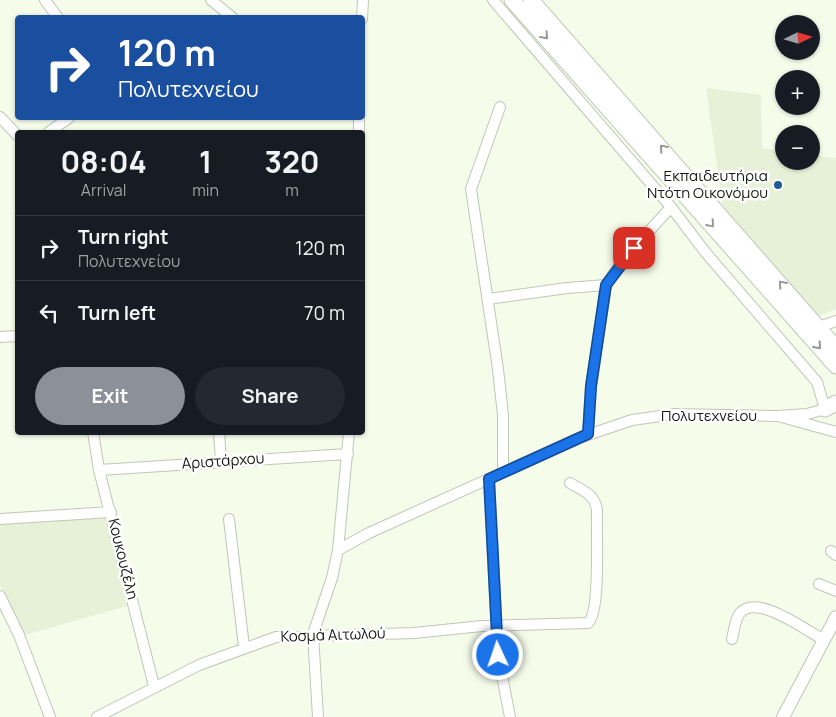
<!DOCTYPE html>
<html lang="en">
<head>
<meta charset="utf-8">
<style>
	:root { --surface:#171b24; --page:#242831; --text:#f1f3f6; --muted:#9ea1a6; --line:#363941; --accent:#8c9099 }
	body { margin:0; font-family:Manrope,sans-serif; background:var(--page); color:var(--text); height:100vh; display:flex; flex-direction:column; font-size:19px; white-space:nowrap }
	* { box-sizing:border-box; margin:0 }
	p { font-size:16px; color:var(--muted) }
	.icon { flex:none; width:28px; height:28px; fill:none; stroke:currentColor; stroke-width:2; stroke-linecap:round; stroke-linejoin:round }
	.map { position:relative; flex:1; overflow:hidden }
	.drawer { position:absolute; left:15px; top:130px; width:350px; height:305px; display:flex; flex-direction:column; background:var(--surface); border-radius:5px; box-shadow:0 1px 4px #0004 }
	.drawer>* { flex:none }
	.top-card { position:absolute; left:15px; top:15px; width:350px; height:105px; border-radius:5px; box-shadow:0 1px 4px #0004; background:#1a4fa0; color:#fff; overflow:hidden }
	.needle { width:32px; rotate:85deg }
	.fabs { position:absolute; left:775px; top:15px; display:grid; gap:10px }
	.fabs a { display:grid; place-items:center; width:45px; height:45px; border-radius:50%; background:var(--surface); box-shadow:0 1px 4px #0004; font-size:25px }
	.pin { position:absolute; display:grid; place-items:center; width:42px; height:42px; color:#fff; margin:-21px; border-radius:10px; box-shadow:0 2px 8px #0006 }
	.me { position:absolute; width:55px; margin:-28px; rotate:357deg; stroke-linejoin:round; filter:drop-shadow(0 0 4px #0008) }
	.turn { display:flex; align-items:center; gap:18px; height:105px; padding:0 20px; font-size:22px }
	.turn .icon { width:65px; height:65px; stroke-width:2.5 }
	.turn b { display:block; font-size:35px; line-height:42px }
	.eta { display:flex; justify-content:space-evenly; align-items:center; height:85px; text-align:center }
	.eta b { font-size:30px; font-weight:700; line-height:35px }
	.action { display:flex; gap:10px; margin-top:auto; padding:10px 20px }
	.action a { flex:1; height:58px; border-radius:30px; background:var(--accent); color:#fff; font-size:20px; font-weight:700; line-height:58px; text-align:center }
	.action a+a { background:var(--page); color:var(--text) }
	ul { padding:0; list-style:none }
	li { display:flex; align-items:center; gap:15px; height:65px; padding:0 20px; border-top:1px solid var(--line) }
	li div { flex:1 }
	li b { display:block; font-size:19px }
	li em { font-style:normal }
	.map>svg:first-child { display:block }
	.built { fill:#e7f1d8 }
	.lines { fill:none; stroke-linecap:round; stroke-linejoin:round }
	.minor-casing { stroke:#c0c7b6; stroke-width:12 }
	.major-casing { stroke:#c0c7b6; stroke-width:14 }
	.highway-casing { stroke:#c0c7b6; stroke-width:17 }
	.minor { stroke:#fff; stroke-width:10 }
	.major { stroke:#fff; stroke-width:12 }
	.highway { stroke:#fff; stroke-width:15 }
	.oneway { stroke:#979895 }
	.route-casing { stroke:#114b97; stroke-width:12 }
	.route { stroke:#1a73e8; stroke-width:9 }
	.poi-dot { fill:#1f5e94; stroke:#fff; stroke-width:2 }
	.labels { text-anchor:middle; stroke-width:5; stroke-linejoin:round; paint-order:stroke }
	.poi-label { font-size:15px; fill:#171913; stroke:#fff; text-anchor:end }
	.street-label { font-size:15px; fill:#171913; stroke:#fff }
</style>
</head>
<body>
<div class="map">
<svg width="836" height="717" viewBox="0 0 836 717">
	<rect width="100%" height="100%" fill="#f5fcea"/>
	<path class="built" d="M706,88L761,95L762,148L784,151V161H811V155L836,158V309L816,317L723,208Z
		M105,517L127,606L25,635L0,585V524Z"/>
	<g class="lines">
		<g class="minor-casing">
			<path id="minor" d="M45,0L58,18
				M211,0L233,18
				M493,0L671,207L706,253L817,382L825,409L807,414L778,416
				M362,19L363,0
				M500,107L471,189L498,369L503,415V472
				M0,117L18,136
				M49,132L69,118
				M359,132V118
				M488,299L567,288L606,285
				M819,327L836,321
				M0,337L18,336
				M93,432L99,470L154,686
				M219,432L221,461
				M588,434L591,386L606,285L622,261L671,207
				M99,470L348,454
				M489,479L498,655L510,717
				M0,519L111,512
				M229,519L244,647
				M338,550L369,533L579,438L632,420L675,414L778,416L836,432
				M831,551L836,555
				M819,584L836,591
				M0,596L19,635L50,717
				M732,639C734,631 735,619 740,613C757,593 807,631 824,640
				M97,717L199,665L276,637L414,633L482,626L588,623C601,613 596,531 597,510C595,494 583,491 570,483
				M318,717L313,634L332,578L338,550L349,432"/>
		</g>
		<g class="major-casing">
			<path id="major" d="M783,717L836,617"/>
		</g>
		<g class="highway-casing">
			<path id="highway" d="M512,0L836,366
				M531,0L836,348
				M825,409L836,403"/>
		</g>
		<use href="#minor" class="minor"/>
		<use href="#major" class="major"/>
		<use href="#highway" class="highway"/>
	</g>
	<defs><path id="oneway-chevron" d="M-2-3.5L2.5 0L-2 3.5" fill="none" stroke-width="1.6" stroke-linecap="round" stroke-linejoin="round" transform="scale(1.25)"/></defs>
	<g class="oneway">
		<use href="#oneway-chevron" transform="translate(545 36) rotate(48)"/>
		<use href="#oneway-chevron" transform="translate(663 148) rotate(-131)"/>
		<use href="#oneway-chevron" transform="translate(711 224) rotate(49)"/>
		<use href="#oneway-chevron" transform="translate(782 284) rotate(-131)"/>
		<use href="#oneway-chevron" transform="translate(818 346) rotate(48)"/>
	</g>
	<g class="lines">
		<g class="route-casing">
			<path id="route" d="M498,655L489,479L588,434L591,386L606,285L634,248"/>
		</g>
		<use href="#route" class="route"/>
	</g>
	<circle class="poi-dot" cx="778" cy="185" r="5"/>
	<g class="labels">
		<g class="poi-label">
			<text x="768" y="181">Εκπαιδευτήρια<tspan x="768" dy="17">Ντότη Οικονόμου</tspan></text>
		</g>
		<g class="street-label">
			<text x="709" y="421">Πολυτεχνείου</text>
			<text transform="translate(223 461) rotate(-4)" y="5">Αριστάρχου</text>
			<text transform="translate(123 559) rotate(76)" y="5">Κουκουζέλη</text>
			<text transform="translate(333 635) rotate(-2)" y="5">Κοσμά Αιτωλού</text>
		</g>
	</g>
</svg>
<div class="fabs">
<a><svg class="needle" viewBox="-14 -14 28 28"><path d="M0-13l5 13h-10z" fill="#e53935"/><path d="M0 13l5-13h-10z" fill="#9ea1a6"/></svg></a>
<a>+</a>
<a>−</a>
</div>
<div class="pin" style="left:634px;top:248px;background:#d93025"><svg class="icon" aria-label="arrive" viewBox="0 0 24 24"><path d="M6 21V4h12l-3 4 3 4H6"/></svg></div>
<svg class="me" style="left:498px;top:655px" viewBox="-20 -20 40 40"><circle r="17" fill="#1a73e8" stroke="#fff" stroke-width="3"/><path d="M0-11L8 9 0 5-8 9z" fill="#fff"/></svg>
<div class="top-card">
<div class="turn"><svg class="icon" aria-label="right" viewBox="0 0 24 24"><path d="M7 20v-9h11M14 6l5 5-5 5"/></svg><div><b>120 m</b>Πολυτεχνείου</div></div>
</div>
<section class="drawer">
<div class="eta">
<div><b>08:04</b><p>Arrival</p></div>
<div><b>1</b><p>min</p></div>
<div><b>320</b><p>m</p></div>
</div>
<ul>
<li><svg class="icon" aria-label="right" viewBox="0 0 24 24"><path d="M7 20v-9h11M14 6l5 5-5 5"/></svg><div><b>Turn right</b><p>Πολυτεχνείου</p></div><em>120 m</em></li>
<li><svg class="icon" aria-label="left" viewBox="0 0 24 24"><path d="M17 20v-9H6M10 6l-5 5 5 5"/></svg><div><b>Turn left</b></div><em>70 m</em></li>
</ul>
<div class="action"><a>Exit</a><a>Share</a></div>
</section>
</div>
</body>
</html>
